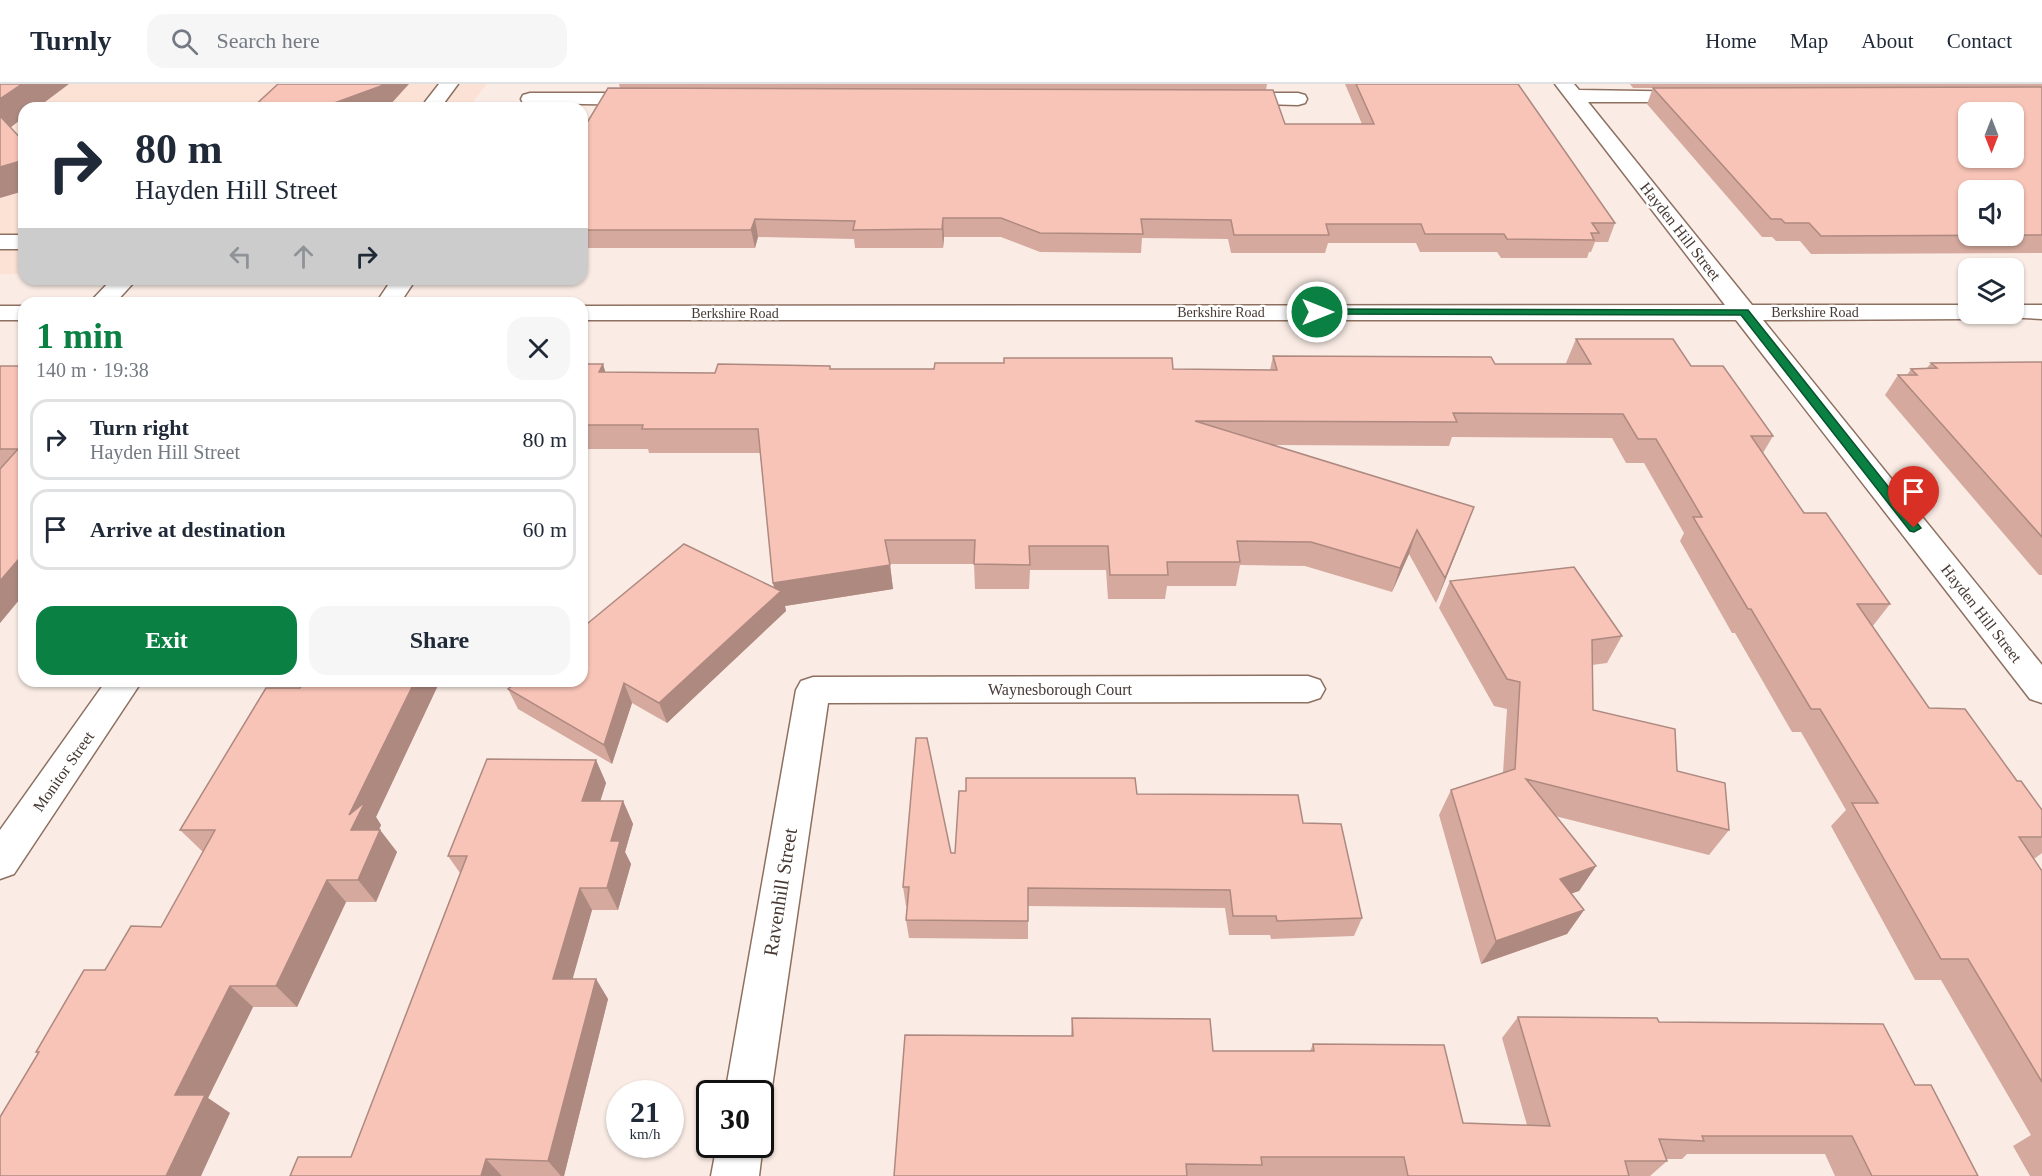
<!DOCTYPE html>
<html lang="en">
<head>
<meta charset="utf-8">
<style>
	:root { --surface:#fff; --page:#f6f6f7; --text:#1f2937; --muted:#747a83; --line:#e0e1e3; --accent:#0b8043 }
	body { margin:0; font-family:"Times New Roman",serif; background:var(--page); color:var(--text); height:100vh; display:flex; flex-direction:column; font-size:22px; white-space:nowrap }
	* { box-sizing:border-box; margin:0 }
	p { font-size:20px; color:var(--muted) }
	.icon { flex:none; width:33px; height:33px; fill:none; stroke:currentColor; stroke-width:2; stroke-linecap:round; stroke-linejoin:round }
	.map { position:relative; flex:1; overflow:hidden }
	.side { position:absolute; left:18px; top:213px; width:570px; height:390px; display:flex; flex-direction:column; background:var(--surface); border-radius:18px; box-shadow:0 2px 4px #0004 }
	.side>* { flex:none }
	.hud { position:absolute; left:18px; top:18px; width:570px; height:183px; border-radius:18px; box-shadow:0 2px 4px #0004; background:#fff; color:var(--text); overflow:hidden }
	.needle { width:39px; rotate:180deg }
	.tools { position:absolute; left:1958px; top:18px; display:grid; gap:12px }
	.tools a { display:grid; place-items:center; width:66px; height:66px; border-radius:12px; background:var(--surface); box-shadow:0 2px 4px #0004; font-size:30px }
	.speed { position:absolute; left:606px; top:996px; display:flex; gap:12px; font-size:30px; font-weight:700; text-align:center }
	.speed>* { display:grid; place-content:center; width:78px; height:78px; border-radius:50%; background:var(--surface); box-shadow:0 2px 4px #0004; line-height:1 }
	.speed small { font-size:15px; font-weight:400 }
	.speed .limit { border:3px solid #111; border-radius:9px; background:#fff; color:#111 }
	.pin { position:absolute; display:grid; place-items:center; width:51px; height:51px; color:#fff; margin:-62px -26px; border-radius:50% 50% 50% 0; rotate:-45deg; box-shadow:0 0 6px #0007 }
	.pin .icon { rotate:45deg }
	.me { position:absolute; width:66px; margin:-33px; rotate:90deg; stroke-linejoin:round; filter:drop-shadow(0 0 4px #0008) }
	.turn { display:flex; align-items:center; gap:21px; height:126px; padding:0 18px; font-size:27px }
	.turn .icon { width:78px; height:78px; stroke-width:2.5 }
	.turn b { display:block; font-size:42px; line-height:51px }
	.lanes { display:flex; align-items:center; height:57px; padding:0 18px; background:#0003; justify-content:center; gap:30px; direction:ltr }
	.lanes .off { opacity:.35 }
	.round { display:grid; place-items:center; flex:none; width:63px; height:63px; border-radius:18px; background:var(--page) }
	.head { display:flex; align-items:center; justify-content:space-between; height:102px; padding:0 18px }
	h1 { font-size:36px; font-weight:600; line-height:45px; color:var(--accent) }
	.primary-button { display:flex; gap:12px; margin-top:auto; padding:12px 18px }
	.primary-button a { flex:1; height:69px; border-radius:18px; background:var(--accent); color:#fff; font-size:24px; font-weight:600; line-height:69px; text-align:center }
	.primary-button a+a { background:var(--page); color:var(--text) }
	ul { padding:0; list-style:none }
	li { display:flex; align-items:center; gap:18px; height:81px; margin:0 12px 9px; padding:0 6px; border:3px solid var(--line); border-radius:18px }
	li div { flex:1 }
	li b { display:block; font-size:22px }
	li em { font-style:normal }
	header { display:flex; align-items:center; gap:36px; box-sizing:border-box; height:84px; padding:0 30px; background:var(--surface); border-bottom:2px solid var(--line) }
	header strong { font-size:28px }
	nav { display:flex; gap:33px; margin-inline-start:auto; font-size:21px }
	.search { width:420px; height:54px; background:var(--page); display:flex; align-items:center; gap:15px; box-sizing:border-box; padding:0 21px; border-radius:18px; color:var(--muted); font-size:22px }
	.map>svg:first-child { display:block }
	.built { fill:#fbe2d5 }
	.lines { fill:none; stroke-linecap:round; stroke-linejoin:round }
	.minor-casing { stroke:#8e7060; stroke-width:3 }
	.minor { fill:#fff; fill-rule:evenodd }
	.wall { fill:#d5a99d }
	.shaded-wall { fill:#ae8980 }
	.building { fill:#f8c4b7; stroke:#ae8980; stroke-width:1.5; fill-rule:evenodd }
	.route { fill:#0b8043; stroke:#07532c; stroke-width:1.5 }
	.labels { text-anchor:middle; stroke-width:4.5; stroke-linejoin:round; paint-order:stroke }
	.far-street-label { font-size:14px; fill:#463832; stroke:#fff }
	.street-label { font-size:16px; fill:#463832; stroke:#fff }
	.near-street-label { font-size:20px; fill:#463832; stroke:#fff }
</style>
</head>
<body>
<header>
<strong>Turnly</strong>
<div class="search"><svg class="icon" aria-label="search" viewBox="0 0 24 24"><circle cx="10" cy="10" r="6"/><path d="M15 15l6 6"/></svg>Search here</div>
<nav><a>Home</a><a>Map</a><a>About</a><a>Contact</a></nav>
</header>
<div class="map">
<svg width="2042" height="1092" viewBox="0 0 2042 1092">
	<rect width="100%" height="100%" fill="#faece5"/>
	<path class="built" d="M0,0H487L468,24H24V190H0Z"/>
	<g class="lines">
		<g class="minor-casing">
			<path id="minor" d="M439,0H458L444,19L445,24H425V18Z
				M1555,0H1574L1579,6L1702,8L1704,12L1702,16L1695,18H1588L1752,221H1968V230H1979L1977,233L1968,235L1763,236L2042,581V619L2030,615L1736,236H582V222L1725,221Z
				M530,9H645L652,11L654,15L652,19L645,21L523,19L521,15L523,11Z
				M1231,9H1298L1305,11L1307,15L1305,19L1298,21L1224,19L1222,15L1224,11Z
				M0,151H24V165H0Z
				M112,195H137L115,219H89Z
				M392,195H416L400,219H376Z
				M2013,221H2042V235L2004,233L2002,230H2013Z
				M0,222H24V236H0Z
				M1308,592L1320,596L1325,605L1320,614L1308,618L828,619L771,1010L764,1026L760,1028V1010H725L796,606L801,597L813,593Z
				M106,597H142L14,790L0,795V746Z
				M760,1053L763,1060L759,1092H711L717,1060H760Z"/>
		</g>
		<use href="#minor" class="minor"/>
	</g>
	<path class="wall" d="M619,0H1267L1266,6L1285,40H1362L1345,0H1518L1615,139L1608,158H1595L1591,168H1589L1587,174H1501L1497,168H1420L1416,159H1328L1325,169H1231L1228,155L1142,154L1141,169L1040,168L1001,153H944L943,164H855L854,155L758,153L755,164H582V47L620,4Z
		M1630,0H2042V169L1811,170L1800,157H1776L1772,153H1762L1647,20L1653,4H1789H1633Z
		M1576,255L1691,282L1773,352L1763,369L1804,429L1890,520L1872,543L1929,624L2017,697L2042,726V769L2034,775L2042,787V1092H2030L2013,1062L2031,1051L1941,896H1915L1831,742L1846,726L1801,648H1792L1735,549H1732L1680,457L1684,449L1644,379H1626L1612,354L1452,353L1449,362L1274,361L1465,447L1436,519L1409,470L1392,508L1305,482L1240,481L1236,502H1167L1165,515H1108L1106,486H1030L1029,505H975L974,480H890L893,505L785,522L786,527L667,639L632,619L612,680L518,625L508,605L774,503L760,369H649L648,365H582V280H603L605,288L715,289L831,285L1270,286L1273,272L1495,280H1567L1566,279Z
		M2042,278V491H2039L1885,311L1898,291H1907L1911,285L1927,284L1931,279Z
		M0,282H24V510L0,539Z
		M1450,497L1622,552L1607,579L1592,581L1593,626L1677,687L1729,746L1709,771L1555,732L1596,782L1579,807L1571,809L1584,826L1567,850L1481,880L1439,731L1451,706L1503,689L1507,625L1494,622L1439,524Z
		M304,597H440L376,733L381,741L379,746H380L397,768L376,818H346L297,923H253L208,1014L230,1029L38,969L36,968L105,886L161,843L203,768L180,746L300,604Z
		M596,676L606,699L600,717H623L633,740L625,768L631,780L618,826H592L572,895H596L608,915L564,1092H290L351,1073L460,789L448,772Z
		M1137,710L1303,739L1362,834L1354,852L1271,855L1270,851H1229L1225,824L1028,822V855L909,854L906,836L907,822H906L903,803L951,769H955Z
		M1518,933L1659,938L1915,1001L1978,1092H1835L1825,1070H1687L1682,1075H1666L1667,1077L1650,1092H894L1071,952L1072,934L1213,967H1310L1313,960L1463,1039L1527,1041L1502,954Z"/>
	<path class="shaded-wall" d="M22,0H69L37,24H24V33L6,47L0,37V15Z
		M384,0H409L389,22L385,24H326L329,21Z
		M24,76V107L0,114V83Z
		M943,134L944,153L943,164L942,145Z
		M755,135L758,153L755,164L751,146Z
		M603,280L610,304L599,288Z
		M1474,423L1465,447L1436,519L1445,494Z
		M1417,446L1409,470L1392,508L1400,484Z
		M24,469V510L0,539V497Z
		M890,481L893,505L785,522L786,527L667,639L659,619L776,512L773,499Z
		M415,597H440L376,733L381,741L369,768L351,746L349,731Z
		M624,599L632,619L612,680L604,661Z
		M596,676L606,699L593,740L582,717Z
		M623,717L633,740L625,768L631,780L618,826L607,804L611,757Z
		M380,746L397,768L376,818L358,796Z
		M1596,782L1579,807L1544,819L1560,795Z
		M327,796L346,818L297,923L276,902Z
		M580,804L592,826L567,915L553,895Z
		M1584,826L1567,850L1481,880L1496,857Z
		M596,895L608,915L564,1092H561L548,1077Z
		M230,902L253,923L208,1014L230,1029L201,1092H166L175,1011Z
		M486,1075L502,1092H481Z"/>
	<path class="building" d="M0,0H22L0,15Z
		M278,0H384L381,2L329,21L326,24H252Z
		M1356,0H1518L1615,139H1592L1599,149H1591L1594,156L1507,155L1504,150H1425L1421,140H1326L1329,151H1234L1231,136L1141,135L1143,150L1040,149L1001,134H943L942,145L853,146L855,137L755,135L751,146H582V47L608,4L1273,6L1285,40H1374Z
		M2042,3V151L1821,152L1809,139H1785L1781,135H1771L1653,4ZM1968,28H2013V74H1968ZM1968,106H2013V152H1968Z
		M0,32L24,58V76L0,83Z
		M1576,255H1673L1691,282H1723L1773,352H1751L1804,429H1826L1890,520H1857L1929,624L1965,625L2017,697H2021L2042,726V753H2019L2042,787V998L1968,875H1941L1852,719H1878L1820,625H1811L1751,525H1748L1693,433H1702L1656,355H1638L1623,330L1453,329L1457,338L1195,337L1474,423L1445,494L1417,446L1400,484L1311,458L1237,457L1240,478H1167L1168,491H1110L1108,462H1029L1030,481L974,480L975,456H885L890,481L773,499L758,345H642L643,341H582V280H603L599,288L715,289L718,280L830,282V285H934L935,279H1004V274H1172L1173,285L1277,286L1273,272L1491,273L1495,280H1591Z
		M2042,278V453L1898,291H1917L1911,285L1937,284L1931,279Z
		M0,282H24V469L0,497V385L18,365H0Z
		M684,460L781,507L659,619L624,599L604,661L508,605L518,597H582V544Z
		M1574,483L1622,552L1592,556L1593,626L1675,645L1677,687L1725,699L1729,746L1526,695L1596,782L1560,795L1584,826L1496,857L1451,706L1515,685L1520,598L1507,595L1450,497Z
		M304,597H415L349,731L365,718L351,746H380L358,796H327L276,902H230L175,1011H205L166,1092H0V1033L39,968H36L84,886H105L131,842L161,843L215,746H180L266,604H300Z
		M916,654H927L951,769H955L959,707H966V694H1135L1137,710L1298,711L1303,739L1341,740L1362,834L1277,837L1276,832H1233L1230,806L1028,804V837L906,836L909,803H903Z
		M487,675L596,676L582,717H623L611,757H620L607,804H580L553,895H596L548,1077L486,1075L481,1092H290L298,1073H351L467,772H448Z
		M1518,933L1657,934L1659,938L1883,940L1915,1001H1931L1978,1092H1872L1852,1052H1702L1704,1057L1659,1055L1667,1077H1625L1629,1092H1408L1404,1073H1261L1262,1081L1186,1080L1187,1092H894L905,951L1073,952L1072,934L1210,935L1213,967H1314L1313,960L1444,961L1463,1039L1550,1042Z"/>
	<path class="route" d="M1317,225L1748,226L1921,444L1914,448L1910,447L1741,231L1314,230L1312,228Z"/>
	<g class="labels">
		<g class="far-street-label">
			<text x="1221" y="233">Berkshire Road</text>
			<text x="1815" y="233">Berkshire Road</text>
			<text x="735" y="234">Berkshire Road</text>
		</g>
		<g class="street-label">
			<text transform="translate(1681 147) rotate(52)" y="6">Hayden Hill Street</text>
			<text transform="translate(1982 529) rotate(52)" y="6">Hayden Hill Street</text>
			<text x="1060" y="611">Waynesborough Court</text>
			<text transform="translate(63 687) rotate(-55)" y="6">Monitor Street</text>
		</g>
		<g class="near-street-label">
			<text transform="translate(780 808) rotate(-81)" y="7">Ravenhill Street</text>
		</g>
	</g>
</svg>
<div class="tools">
<a><svg class="needle" viewBox="-14 -14 28 28"><path d="M0-13l5 13h-10z" fill="#e53935"/><path d="M0 13l5-13h-10z" fill="#747a83"/></svg></a>
<a><svg class="icon" aria-label="sound" viewBox="0 0 24 24"><path d="M4 9h4l5-4v14l-5-4H4zM17 9q2 3 0 6"/></svg></a>
<a><svg class="icon" aria-label="layers" viewBox="0 0 24 24"><path d="M12 4l9 5-9 5-9-5zM3 14l9 5 9-5"/></svg></a>
</div>
<div class="speed"><div>21<small>km/h</small></div><div class="limit">30</div></div>
<div class="pin" style="left:1914px;top:444px;background:#d93025"><svg class="icon" aria-label="arrive" viewBox="0 0 24 24"><path d="M6 21V4h12l-3 4 3 4H6"/></svg></div>
<svg class="me" style="left:1317px;top:228px" viewBox="-20 -20 40 40"><circle r="17" fill="#0b8043" stroke="#fff" stroke-width="3"/><path d="M0-11L8 9 0 5-8 9z" fill="#fff"/></svg>
<div class="hud">
<div class="turn"><svg class="icon" aria-label="right" viewBox="0 0 24 24"><path d="M7 20v-9h11M14 6l5 5-5 5"/></svg><div><b>80 m</b>Hayden Hill Street</div></div>
<div class="lanes"><svg class="icon off" aria-label="left" viewBox="0 0 24 24"><path d="M17 20v-9H6M10 6l-5 5 5 5"/></svg><svg class="icon off" aria-label="ahead" viewBox="0 0 24 24"><path d="M12 20V5M6 11l6-6 6 6"/></svg><svg class="icon" aria-label="right" viewBox="0 0 24 24"><path d="M7 20v-9h11M14 6l5 5-5 5"/></svg></div>
</div>
<section class="side">
<div class="head"><div><h1>1 min</h1><p>140 m · 19:38</p></div><a class="round"><svg class="icon" aria-label="close" viewBox="0 0 24 24"><path d="M6 6l12 12M18 6L6 18"/></svg></a></div>
<ul>
<li><svg class="icon" aria-label="right" viewBox="0 0 24 24"><path d="M7 20v-9h11M14 6l5 5-5 5"/></svg><div><b>Turn right</b><p>Hayden Hill Street</p></div><em>80 m</em></li>
<li><svg class="icon" aria-label="arrive" viewBox="0 0 24 24"><path d="M6 21V4h12l-3 4 3 4H6"/></svg><div><b>Arrive at destination</b></div><em>60 m</em></li>
</ul>
<div class="primary-button"><a>Exit</a><a>Share</a></div>
</section>
</div>
</body>
</html>
